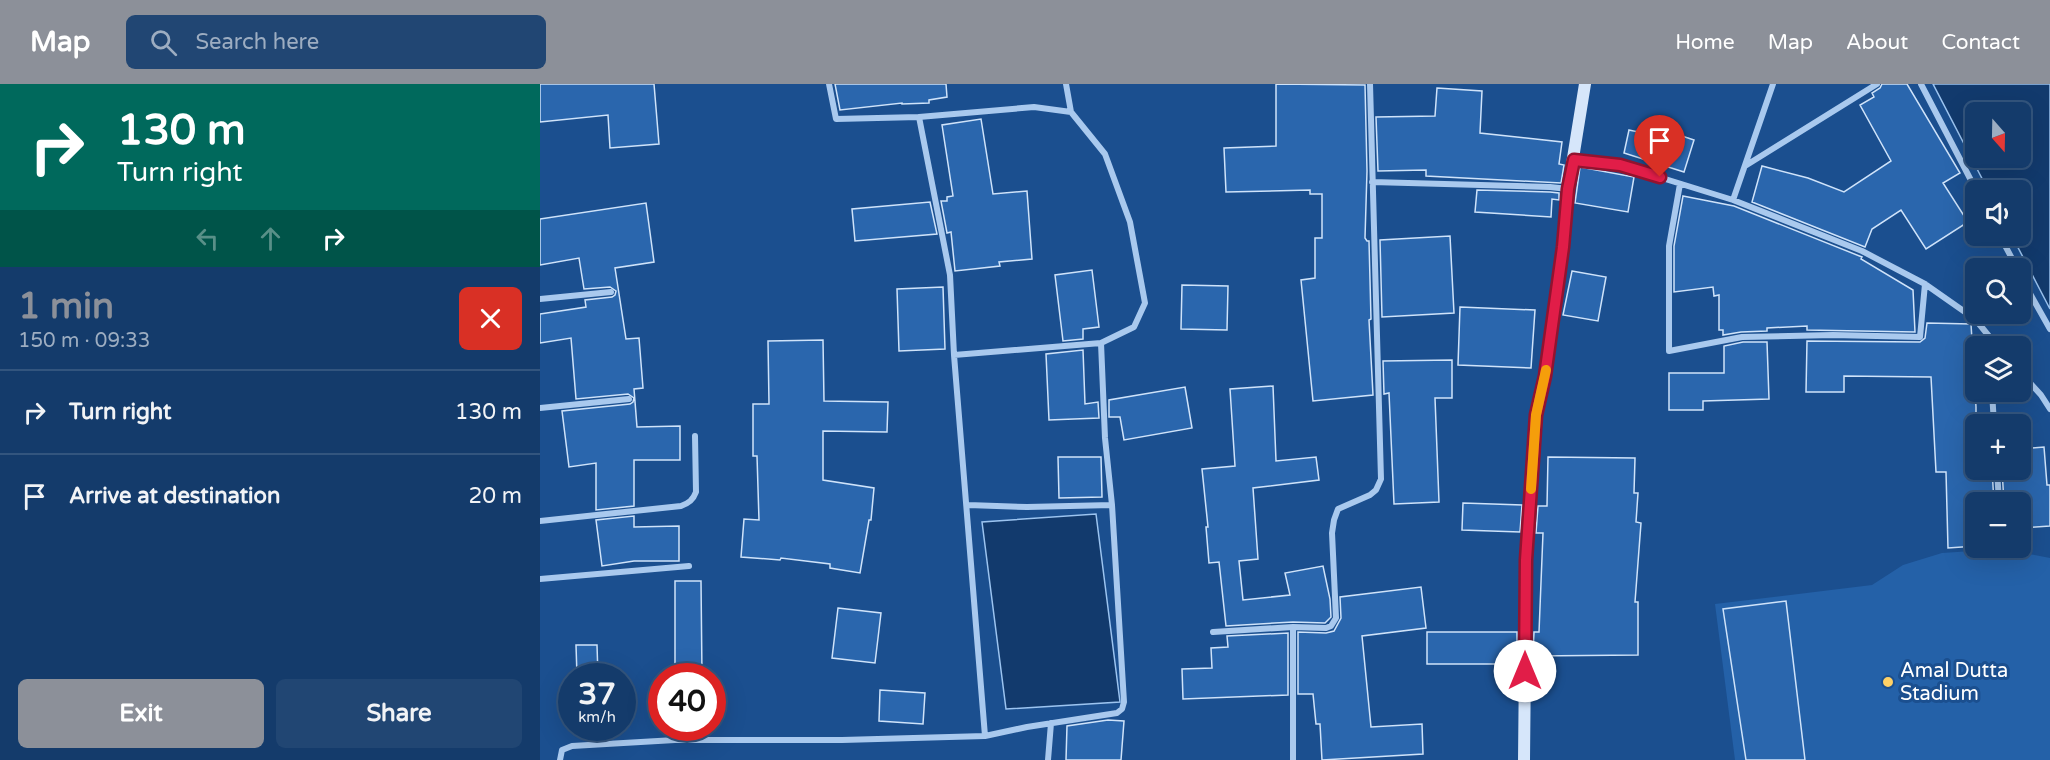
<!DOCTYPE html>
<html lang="en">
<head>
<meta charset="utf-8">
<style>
	:root { --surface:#143b6b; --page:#214673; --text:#f1f3f6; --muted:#9dadc1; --line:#33557e; --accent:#8c9099 }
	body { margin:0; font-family:"Varela Round",sans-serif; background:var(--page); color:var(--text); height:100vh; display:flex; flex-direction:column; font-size:22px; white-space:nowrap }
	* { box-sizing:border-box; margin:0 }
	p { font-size:20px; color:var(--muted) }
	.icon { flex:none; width:33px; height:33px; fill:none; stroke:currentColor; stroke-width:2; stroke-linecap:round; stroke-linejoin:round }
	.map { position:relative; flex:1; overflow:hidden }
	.drawer { display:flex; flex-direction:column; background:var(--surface); width:540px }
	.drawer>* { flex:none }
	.banner { background:#00695c; color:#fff; overflow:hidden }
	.needle { width:39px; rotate:160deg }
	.fabs { position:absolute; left:1425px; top:18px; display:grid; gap:12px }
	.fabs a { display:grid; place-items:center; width:66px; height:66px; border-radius:9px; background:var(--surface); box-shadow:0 6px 24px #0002,0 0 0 2px var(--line); font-size:30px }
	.speed { position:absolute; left:18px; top:579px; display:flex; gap:12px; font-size:30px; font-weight:700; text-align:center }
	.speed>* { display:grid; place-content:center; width:78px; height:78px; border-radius:50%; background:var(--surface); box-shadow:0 6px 24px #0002,0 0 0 2px var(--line); line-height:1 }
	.speed small { font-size:15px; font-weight:400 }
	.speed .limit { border:9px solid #d22; background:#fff; color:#111 }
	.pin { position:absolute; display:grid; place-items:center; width:51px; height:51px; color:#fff; margin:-62px -26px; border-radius:50% 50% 50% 0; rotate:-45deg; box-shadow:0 0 6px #0007 }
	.pin .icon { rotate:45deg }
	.me { position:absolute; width:66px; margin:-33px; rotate:0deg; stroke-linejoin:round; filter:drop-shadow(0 0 4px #0008) }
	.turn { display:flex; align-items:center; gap:21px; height:126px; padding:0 18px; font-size:27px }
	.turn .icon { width:78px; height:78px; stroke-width:2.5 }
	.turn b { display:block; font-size:42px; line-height:51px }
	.lanes { display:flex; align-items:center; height:57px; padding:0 18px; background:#0003; justify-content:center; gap:30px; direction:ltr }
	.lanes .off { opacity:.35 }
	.round { display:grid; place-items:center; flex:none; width:63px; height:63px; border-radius:9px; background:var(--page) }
	.head { display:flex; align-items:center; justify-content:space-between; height:102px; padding:0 18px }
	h1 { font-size:36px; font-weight:700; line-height:45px; color:var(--accent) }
	.action { display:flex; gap:12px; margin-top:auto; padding:12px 18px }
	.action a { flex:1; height:69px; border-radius:9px; background:var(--accent); color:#fff; font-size:24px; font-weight:700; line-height:69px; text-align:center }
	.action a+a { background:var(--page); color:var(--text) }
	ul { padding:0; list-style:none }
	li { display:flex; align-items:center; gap:18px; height:84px; padding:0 18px; border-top:2px solid var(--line) }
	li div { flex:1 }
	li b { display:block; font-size:22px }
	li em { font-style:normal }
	header { display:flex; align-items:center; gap:36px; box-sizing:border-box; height:84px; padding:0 30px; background:var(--accent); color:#fff }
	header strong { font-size:28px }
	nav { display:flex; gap:33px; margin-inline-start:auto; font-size:21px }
	.search { width:420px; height:54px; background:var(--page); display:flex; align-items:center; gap:15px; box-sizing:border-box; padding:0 21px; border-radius:9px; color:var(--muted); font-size:22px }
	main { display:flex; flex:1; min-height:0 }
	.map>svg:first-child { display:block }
	.green { fill:#2461a8 }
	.water { fill:#123a6d; stroke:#9cc4f0; stroke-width:1.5; fill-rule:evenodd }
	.building { fill:#2a66ad; stroke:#cfe3fa; stroke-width:1.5 }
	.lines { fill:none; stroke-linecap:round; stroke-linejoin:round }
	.street { stroke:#a9c9ee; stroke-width:6 }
	.secondary { stroke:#d6e6fa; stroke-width:12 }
	.route-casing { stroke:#92132f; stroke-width:15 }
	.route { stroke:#e11d48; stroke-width:10 }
	.slow { stroke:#f59e0b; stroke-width:10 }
	.poi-dot { fill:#ffd166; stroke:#1b4f8f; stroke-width:2 }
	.labels { text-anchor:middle; stroke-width:6; stroke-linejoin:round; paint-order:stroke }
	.poi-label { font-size:20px; fill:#fff; stroke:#1b4f8f; text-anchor:start }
</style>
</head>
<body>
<header>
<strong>Map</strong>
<div class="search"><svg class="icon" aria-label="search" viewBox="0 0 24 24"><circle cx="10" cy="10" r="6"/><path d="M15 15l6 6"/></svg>Search here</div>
<nav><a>Home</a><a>Map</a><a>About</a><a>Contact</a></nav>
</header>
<main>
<section class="drawer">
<div class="banner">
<div class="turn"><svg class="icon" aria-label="right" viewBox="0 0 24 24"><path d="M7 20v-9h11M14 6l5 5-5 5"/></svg><div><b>130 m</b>Turn right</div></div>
<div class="lanes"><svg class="icon off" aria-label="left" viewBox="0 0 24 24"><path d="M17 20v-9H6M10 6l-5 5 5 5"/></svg><svg class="icon off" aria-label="ahead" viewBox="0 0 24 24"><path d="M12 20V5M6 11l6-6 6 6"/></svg><svg class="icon" aria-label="right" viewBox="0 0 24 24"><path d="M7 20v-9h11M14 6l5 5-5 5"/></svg></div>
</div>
<div class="head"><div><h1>1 min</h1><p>150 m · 09:33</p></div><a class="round" style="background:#d93025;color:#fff"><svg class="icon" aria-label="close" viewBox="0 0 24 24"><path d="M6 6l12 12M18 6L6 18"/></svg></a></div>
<ul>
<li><svg class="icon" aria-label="right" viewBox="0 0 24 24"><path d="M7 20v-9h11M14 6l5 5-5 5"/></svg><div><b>Turn right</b></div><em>130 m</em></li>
<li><svg class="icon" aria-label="arrive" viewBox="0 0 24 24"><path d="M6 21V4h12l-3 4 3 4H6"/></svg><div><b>Arrive at destination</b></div><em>20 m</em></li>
</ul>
<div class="action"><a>Exit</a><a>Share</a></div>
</section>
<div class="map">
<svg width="1510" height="676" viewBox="0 0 1510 676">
	<rect width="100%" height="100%" fill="#1b4f8f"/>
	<path class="green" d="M1463,465L1510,474V676H1195L1175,520L1332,501L1363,481L1402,469Z"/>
	<path class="water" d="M1393,0H1510V225L1472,152H1480V106H1448ZM1436,28H1480V74H1436Z
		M556,430L580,618L466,625L442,438Z"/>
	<path class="building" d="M0,0H114L119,60L70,64L68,31L0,38Z
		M295,0H406L407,13L389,16V19L362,20V19L300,26Z
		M736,0L825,1L827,87L825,154L827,157H829L831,235L829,236L833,311L773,317L761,196L775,194V154H782V110H770V106L686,108L684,64L736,62Z
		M1342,0H1367L1420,89L1403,99L1428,138L1386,165L1361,126L1332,145L1325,163L1212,118L1222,82L1268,94L1304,108L1351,77L1320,21L1334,13L1332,9L1340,4Z
		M897,4L942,7L940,49L1022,58L1019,80L1024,81L1021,99L886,92V86L838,87L836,33L895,32Z
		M441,35L453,110L487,107L492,175L459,178L460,182L415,187L411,148L407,149L401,117H407V113L413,112L402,41Z
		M1089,46L1121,53L1124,46L1154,56L1144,88L1084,69Z
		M1040,83L1094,93L1088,128L1035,119Z
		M937,106L1010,108L1019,109V116L1012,115L1011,133L935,128Z
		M1143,112L1194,122L1322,173L1321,175L1373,206L1375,248L1267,246V242L1227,244V247L1201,248L1183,251V246H1179V211L1174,212L1173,203L1134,208V162Z
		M390,118L397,150L315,157L312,125Z
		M106,119L114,178L75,184L86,255L99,254L103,304L94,305L97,343L140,342V376H94V422L56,426V379L29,383L22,327L90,320L93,318L94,314L88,310L36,315L31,254L0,259V230L46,223L45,216L72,213L75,211L76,207L70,203L44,205L39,174L0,181V135Z
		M910,152L914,229L842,233L840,156Z
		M552,186L559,243L543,245V255L523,257L515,191Z
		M1032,187L1066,193L1058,237L1023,231Z
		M642,201L688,202L687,246L641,245Z
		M403,203L405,265L359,267L357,205Z
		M920,223L995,226L991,284L918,281Z
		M1387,239L1431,240L1436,323V386H1452L1454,418H1436V462L1408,464L1406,388H1396L1391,293L1304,292V308H1266L1267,257L1380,258L1385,254Z
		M283,256L284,317L348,318L347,348L283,347V396L334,404L331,436H329L320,489L290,484V480L241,474L240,476L201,473L204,435L219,436L217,372H213V320H229L228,257Z
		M1203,258H1227L1229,315L1163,317V326H1129V289H1184V262Z
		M543,266L545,320L558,318L559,334L509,336L506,270Z
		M912,276V314H895L899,418L854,420L849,309L844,310L843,277Z
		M733,302L736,377L776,373L779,396L713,404L718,475L699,477L703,516L750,511L745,489L783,482L790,515L791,533L785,539L753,538L686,542L679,478L669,479L666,443H668L662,385L695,382L690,305Z
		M645,303L652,344L584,356L580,333H569V316Z
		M1504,363L1507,401H1510V442L1480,444V418H1464L1462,386H1480V365Z
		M518,373H561L562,413L519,414Z
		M1008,373L1095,374L1094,409H1098L1096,438L1101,439L1095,518H1098V571L993,572L994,548H999L1003,449H996L998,422H1007Z
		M923,419L982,421L980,448L922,446Z
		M94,432V443L139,442V477H94L62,482L56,436Z
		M135,497H161L162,592H135Z
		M881,503L886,544L822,552L831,643L882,640L883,670L782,676L780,640H776L773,610H758V548L786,549L794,547L801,534L800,513Z
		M1246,517L1265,676H1206L1183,525Z
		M298,524L341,529L335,579L292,574Z
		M887,548H977V580H887Z
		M748,549V611L643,615L642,585L672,584L671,564L688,563L687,552Z
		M36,561H57L58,592H37Z
		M340,606L385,609L383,640L339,637Z
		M568,636L584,637L581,676H526L527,642Z"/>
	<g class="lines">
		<path class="street" d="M289,0L296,35L379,33L410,191L414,271L445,652
			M526,0L531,28
			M1381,0L1436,106
			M379,33L494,23L531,28L565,70L590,138L605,219L594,243L561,259L414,271
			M1034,76L1080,81L1193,116L1322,167L1385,200L1435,235L1457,262
			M1205,82L1337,0
			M832,98L1010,103L1028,105
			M1140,100L1129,162V267L1202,253L1293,251L1380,253L1385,200
			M1193,116L1233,0
			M1460,152L1477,184
			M1480,192L1510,245
			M0,215L71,208
			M561,259L565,354L572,421
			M1480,288L1501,311L1510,325
			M1452,308L1454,340
			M0,324L89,315
			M1457,386L1459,418
			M0,437L141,422C149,419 153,416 156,408L155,352
			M0,495L149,482
			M673,548L753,543L786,544L791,542L796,534L792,449L794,436L798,425L830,411L836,406L841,395L830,0
			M20,676L22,666L32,662L135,656H302L445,652L487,643L577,629L582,625L584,618L572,421L487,423L428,421
			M508,676L511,639
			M753,676V543"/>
		<path class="secondary" d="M984,676L986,476L996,331L1005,292L1023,163L1028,105L1045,0"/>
	</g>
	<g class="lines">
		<g class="route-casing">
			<path id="route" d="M985,587L986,476L996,331L1005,292L1023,163L1028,105L1034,76L1080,81L1120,93"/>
		</g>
		<use href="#route" class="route"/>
		<path class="slow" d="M991,405L996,331L1006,286"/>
	</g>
	<circle class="poi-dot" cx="1348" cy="598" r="6"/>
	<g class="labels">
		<g class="poi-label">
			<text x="1360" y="593">Amal Dutta<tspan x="1360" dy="23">Stadium</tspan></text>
		</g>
	</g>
</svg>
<div class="fabs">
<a><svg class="needle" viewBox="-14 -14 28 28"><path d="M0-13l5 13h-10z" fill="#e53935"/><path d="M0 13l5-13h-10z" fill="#9dadc1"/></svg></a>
<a><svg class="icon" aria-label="sound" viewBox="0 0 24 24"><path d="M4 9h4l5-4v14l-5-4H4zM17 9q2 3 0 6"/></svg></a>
<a><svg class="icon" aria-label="search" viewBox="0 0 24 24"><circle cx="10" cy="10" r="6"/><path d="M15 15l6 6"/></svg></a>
<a><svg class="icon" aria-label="layers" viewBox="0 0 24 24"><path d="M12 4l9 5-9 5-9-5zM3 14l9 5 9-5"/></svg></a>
<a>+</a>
<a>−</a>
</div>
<div class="speed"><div>37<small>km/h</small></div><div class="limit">40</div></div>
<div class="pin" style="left:1120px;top:93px;background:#d93025"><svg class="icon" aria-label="arrive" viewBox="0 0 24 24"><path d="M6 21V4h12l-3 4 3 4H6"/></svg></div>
<svg class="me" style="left:985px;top:587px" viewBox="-20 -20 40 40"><circle r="19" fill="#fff"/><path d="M0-13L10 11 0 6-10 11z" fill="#e11d48"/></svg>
</div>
</main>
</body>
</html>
